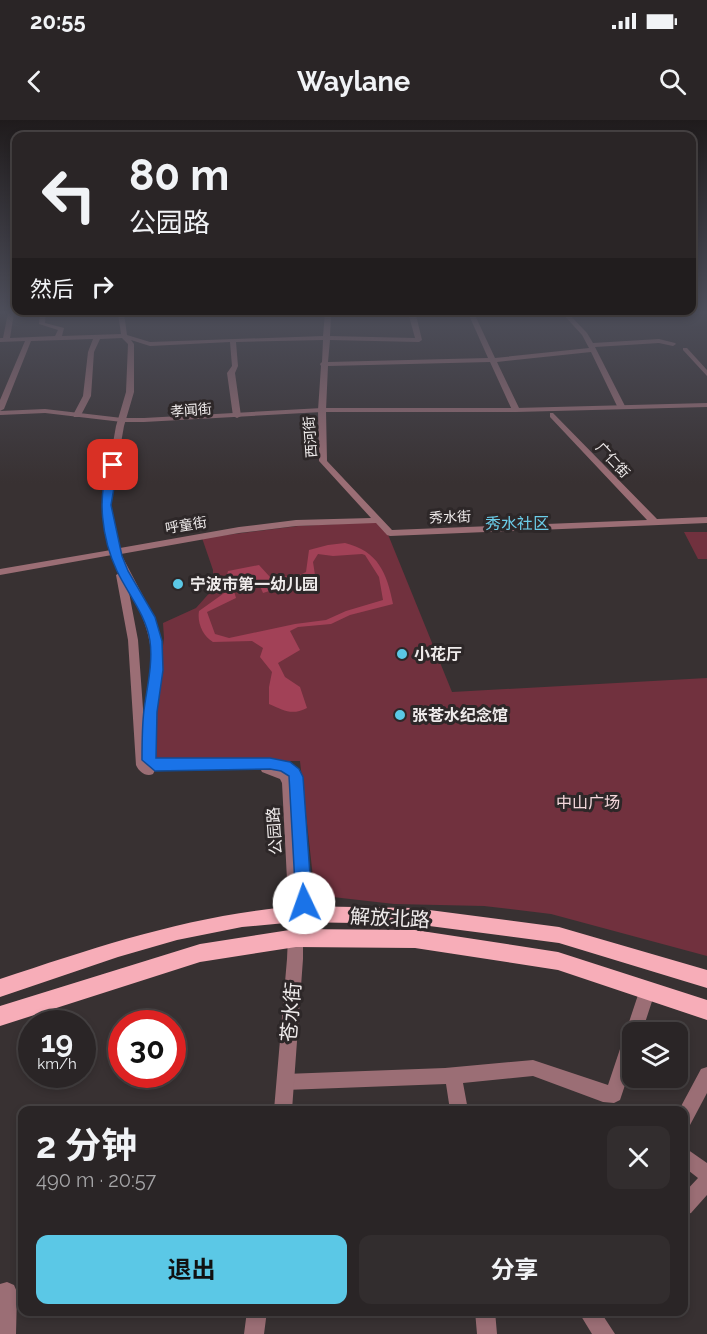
<!DOCTYPE html>
<html lang="zh">
<head>
<meta charset="utf-8">
<style>
	:root { --surface:#2a2526; --page:#322d2e; --text:#f1f3f6; --muted:#a5a5a7; --line:#464243; --accent:#5bc8e6 }
	body { margin:0; font-family:Raleway,"Noto Sans SC",sans-serif; background:var(--page); color:var(--text); height:100vh; display:flex; flex-direction:column; font-size:22px; white-space:nowrap }
	* { box-sizing:border-box; margin:0 }
	p { font-size:20px; color:var(--muted) }
	.icon { flex:none; width:33px; height:33px; fill:none; stroke:currentColor; stroke-width:2; stroke-linecap:round; stroke-linejoin:round }
	.map { position:relative; flex:1; overflow:hidden }
	.sheet { position:absolute; left:18px; top:986px; width:670px; height:210px; display:flex; flex-direction:column; background:var(--surface); border-radius:12px; box-shadow:0 3px 9px #0003,0 0 0 2px var(--line) }
	.sheet>* { flex:none }
	.banner { position:absolute; left:12px; top:12px; width:684px; height:183px; border-radius:12px; box-shadow:0 3px 9px #0003,0 0 0 2px var(--line); background:#2a2526; color:var(--text); overflow:hidden }
	.tools { position:absolute; left:622px; top:902px; display:grid; gap:12px }
	.tools a { display:grid; place-items:center; width:66px; height:66px; border-radius:12px; background:var(--surface); box-shadow:0 3px 9px #0003,0 0 0 2px var(--line); font-size:30px }
	.speed { position:absolute; left:18px; top:890px; display:flex; gap:12px; font-size:30px; font-weight:700; text-align:center }
	.speed>* { display:grid; place-content:center; width:78px; height:78px; border-radius:50%; background:var(--surface); box-shadow:0 3px 9px #0003,0 0 0 2px var(--line); line-height:1 }
	.speed small { font-size:15px; font-weight:400 }
	.speed .limit { border:9px solid #d22; background:#fff; color:#111 }
	.pin { position:absolute; display:grid; place-items:center; width:51px; height:51px; color:#fff; margin:-26px; border-radius:12px; box-shadow:0 3px 9px #0006 }
	.me { position:absolute; width:66px; margin:-33px; rotate:357deg; stroke-linejoin:round; filter:drop-shadow(0 0 4px #0008) }
	.turn { display:flex; align-items:center; gap:21px; height:126px; padding:0 18px; font-size:27px }
	.turn .icon { width:78px; height:78px; stroke-width:2.5 }
	.turn b { display:block; font-size:42px; line-height:51px }
	.then { display:flex; align-items:center; height:57px; padding:0 18px; background:#0003; gap:12px; font-size:22px }
	.round { display:grid; place-items:center; flex:none; width:63px; height:63px; border-radius:12px; background:var(--page) }
	.headline { display:flex; align-items:center; justify-content:space-between; height:102px; padding:0 18px }
	h1 { font-size:36px; font-weight:700; line-height:45px }
	.action { display:flex; gap:12px; margin-top:auto; padding:12px 18px }
	.action a { flex:1; height:69px; border-radius:12px; background:var(--accent); color:#111; font-size:24px; font-weight:700; line-height:69px; text-align:center }
	.action a+a { background:var(--page); color:var(--text) }
	.status { display:flex; justify-content:space-between; align-items:center; height:42px; padding:0 30px; background:var(--surface); direction:ltr }
	.status svg { height:16px; fill:currentColor }
	header { display:flex; justify-content:space-between; align-items:center; height:78px; padding:0 18px; background:var(--surface); font-size:27px; font-weight:700 }
	.map>svg:first-child { display:block }
	.green { fill:#71313e }
	.water { fill:#a24157; fill-rule:evenodd }
	.lines { fill:none; stroke-linecap:round; stroke-linejoin:round }
	.minor { fill:#9b6e75; fill-rule:evenodd }
	.tertiary { fill:#9b6e75; fill-rule:evenodd }
	.primary { fill:#f7adb8; fill-rule:evenodd }
	.route { fill:#1a73e8; stroke:#114b97; stroke-width:1.5 }
	.poi-dot { fill:#5bc8e6; stroke:#2d2728; stroke-width:2 }
	.labels { text-anchor:middle; stroke-width:6; stroke-linejoin:round; paint-order:stroke }
	.far-street-label { font-size:14px; fill:#efebeb; stroke:#2d2728 }
	.far-quarter-label { font-size:16px; fill:#6cceea; stroke:#2d2728 }
	.poi-label { font-size:16px; font-weight:bold; fill:#efebeb; stroke:#2d2728; text-anchor:start }
	.park-label { font-size:16px; fill:#f3d7db; stroke:#2d2728 }
	.street-label { font-size:16px; fill:#efebeb; stroke:#2d2728 }
	.near-street-label { font-size:20px; fill:#efebeb; stroke:#2d2728 }
</style>
</head>
<body>
<div class="status"><b>20:55</b><svg viewBox="0 0 49 12"><path d="M0 12V9h3v3zM5 12V6h3v6zM10 12V3h3v9zM15 12V0h3v12zM26 1h20v11H26zM47 4h2v5h-2z"/></svg></div>
<header><svg class="icon" aria-label="back" viewBox="0 0 24 24"><path d="M15 5l-7 7 7 7"/></svg>Waylane<svg class="icon" aria-label="search" viewBox="0 0 24 24"><circle cx="10" cy="10" r="6"/><path d="M15 15l6 6"/></svg></header>
<div class="map">
<svg width="707" height="1214" viewBox="0 0 707 1214">
	<rect width="100%" height="100%" fill="#383132"/>
	<path class="green" d="M376,402L387,412L452,572L707,558V836L551,794L484,786L394,784L315,775L300,641H158L153,638L154,594L164,518L163,503L196,488L213,469V450L202,418L298,406Z
		M684,412H707V439H698Z"/>
	<path class="water" d="M345,423C378,431 387,453 393,484L350,495L331,504L298,507L290,511L300,530L278,543L285,557L300,567L307,588C291,596 284,590 269,584V567L272,552L260,537L263,528L252,521L213,522C203,516 197,503 199,491L227,471L225,462L228,451L259,445L270,457L298,456L306,452L309,430L328,425ZM318,434L333,436L362,434L365,435L379,457L383,480L346,491L326,500L295,504L229,518L215,514L207,492L236,478L233,468L256,464L257,466H260L263,473L313,457L315,455L313,442Z"/>
	<g class="lines">
		<path class="minor" d="M8,193H14L10,218L55,216L58,210L39,204L40,193H46L45,203L64,208L62,216L121,214L118,193H124L127,215L150,222L323,216L325,193H458L455,195H416L422,220L419,222L330,220L328,242L488,238L468,193H474L495,238L589,228L582,215L562,193H568L587,213L593,223L659,219L675,223L676,224L673,226L659,223L595,227L625,286L621,288L617,286L591,232L497,242L520,290L516,292L512,290L490,242L328,246L326,290L327,341L392,410L647,400L550,297V293H553L657,399L707,397V403L390,416L387,415L376,403L296,406L239,413L121,434L154,497L161,521L163,550L156,592L155,638L158,640L271,638L293,645L302,657L311,783L301,799L296,801L291,799L289,794L294,785L290,783L288,779L282,663L280,659L262,652L260,648L155,650L153,654C146,657 139,652 136,645L128,520L116,455L121,452L112,435L0,455V449L111,430L102,385L116,306L126,272L128,224L122,218L100,219L94,232L91,276L80,297H74L73,295L83,276L88,232L93,219L31,221L4,289L0,291V280L25,221L0,222V218H3ZM409,196L415,218L330,216L331,197ZM131,220L150,226L230,222L232,246L227,253L233,296L237,298L241,296L235,253L238,246L236,222L323,220L322,242L320,244L321,246L318,290L319,341L371,398L296,400L239,407L120,428L110,385L124,306L134,272V224ZM128,467C142,494 154,519 151,551C150,568 144,584 144,602L138,520Z
			M683,228H687L707,250V256L683,230Z
			M648,862L654,864L656,869L642,912H633V941L620,980L614,983L603,982L533,956L463,963L468,990H450L446,964L285,970L279,968L277,962L279,956L285,954L445,948L533,940L608,965L640,869L642,864Z
			M707,947V973L690,1005L684,1008V990H679L701,949Z
			M684,1027L707,1043V1075L691,1093L684,1095V1073L698,1058L684,1047Z
			M7,1162L14,1165L17,1172L16,1214H0V1164Z
			M475,1191H495L497,1214H477Z
			M578,1191H600L615,1214H592Z"/>
		<path class="tertiary" d="M707,283V287L516,292H322L144,302H122L45,293L0,295V291L45,289L122,298H144L322,288H516Z
			M296,787L301,789L303,794V839L292,990H274L287,839L289,794L291,789Z
			M247,1191H267L264,1214H244Z"/>
		<path class="primary" d="M296,786L414,788L559,807L707,850V868L559,823L414,804L296,802L242,807L177,820L118,837L0,877V859C102,825 188,796 296,786Z
			M296,809L415,810L558,832L707,880V900L558,850L415,828L296,827L200,842L0,906V886L200,824Z"/>
	</g>
	<linearGradient id="sky" x2="0" y2="1"><stop stop-color="#1f1b1c"/><stop offset="0.53" stop-color="#4d4e5a"/><stop offset="1" stop-color="#4d4e5a" stop-opacity="0"/></linearGradient>
	<rect width="707" height="363" fill="url(#sky)"/>
	<path class="route" d="M110,343L118,345L111,385L122,436L128,451L155,497L162,521L163,550L157,592L156,638H270L290,642L299,649L303,657L312,783L310,788L304,790L298,788L296,783L289,656L281,651L270,649L155,651L142,640C142,624 142,606 144,590C147,567 153,544 150,521C146,495 128,474 117,451C102,419 96,376 110,343Z"/>
	<g class="poi-dot">
		<circle cx="178" cy="464" r="6"/>
		<circle cx="402" cy="534" r="6"/>
		<circle cx="400" cy="595" r="6"/>
	</g>
	<g class="labels">
		<g class="far-street-label">
			<text transform="translate(191 290) rotate(-4)" y="5">孝闻街</text>
			<text transform="translate(310 317) rotate(-94)" y="5">西河街</text>
			<text transform="translate(613 340) rotate(47)" y="5">广仁街</text>
			<text transform="translate(450 397) rotate(-2)" y="5">秀水街</text>
			<text transform="translate(186 405) rotate(-9)" y="5">呼童街</text>
		</g>
		<g class="far-quarter-label">
			<text x="517" y="409">秀水社区</text>
		</g>
		<g class="poi-label">
			<text x="190" y="470">宁波市第一幼儿园</text>
			<text x="414" y="540">小花厅</text>
			<text x="412" y="601">张苍水纪念馆</text>
		</g>
		<g class="park-label">
			<text x="588" y="688">中山广场</text>
		</g>
		<g class="street-label">
			<text transform="translate(274 711) rotate(-94)" y="6">公园路</text>
		</g>
		<g class="near-street-label">
			<text transform="translate(390 798) rotate(3)" y="7">解放北路</text>
			<text transform="translate(291 892) rotate(-85)" y="7">苍水街</text>
		</g>
	</g>
</svg>
<div class="tools">
<a><svg class="icon" aria-label="layers" viewBox="0 0 24 24"><path d="M12 4l9 5-9 5-9-5zM3 14l9 5 9-5"/></svg></a>
</div>
<div class="speed"><div>19<small>km/h</small></div><div class="limit">30</div></div>
<div class="pin" style="left:113px;top:345px;background:#d93025"><svg class="icon" aria-label="arrive" viewBox="0 0 24 24"><path d="M6 21V4h12l-3 4 3 4H6"/></svg></div>
<svg class="me" style="left:304px;top:783px" viewBox="-20 -20 40 40"><circle r="19" fill="#fff"/><path d="M0-13L10 11 0 6-10 11z" fill="#1a73e8"/></svg>
<div class="banner">
<div class="turn"><svg class="icon" aria-label="left" viewBox="0 0 24 24"><path d="M17 20v-9H6M10 6l-5 5 5 5"/></svg><div><b>80 m</b>公园路</div></div>
<div class="then">然后<svg class="icon" aria-label="right" viewBox="0 0 24 24"><path d="M7 20v-9h11M14 6l5 5-5 5"/></svg></div>
</div>
<section class="sheet">
<div class="headline"><div><h1>2 分钟</h1><p>490 m · 20:57</p></div><a class="round"><svg class="icon" aria-label="close" viewBox="0 0 24 24"><path d="M6 6l12 12M18 6L6 18"/></svg></a></div>
<div class="action"><a>退出</a><a>分享</a></div>
</section>
</div>
</body>
</html>
